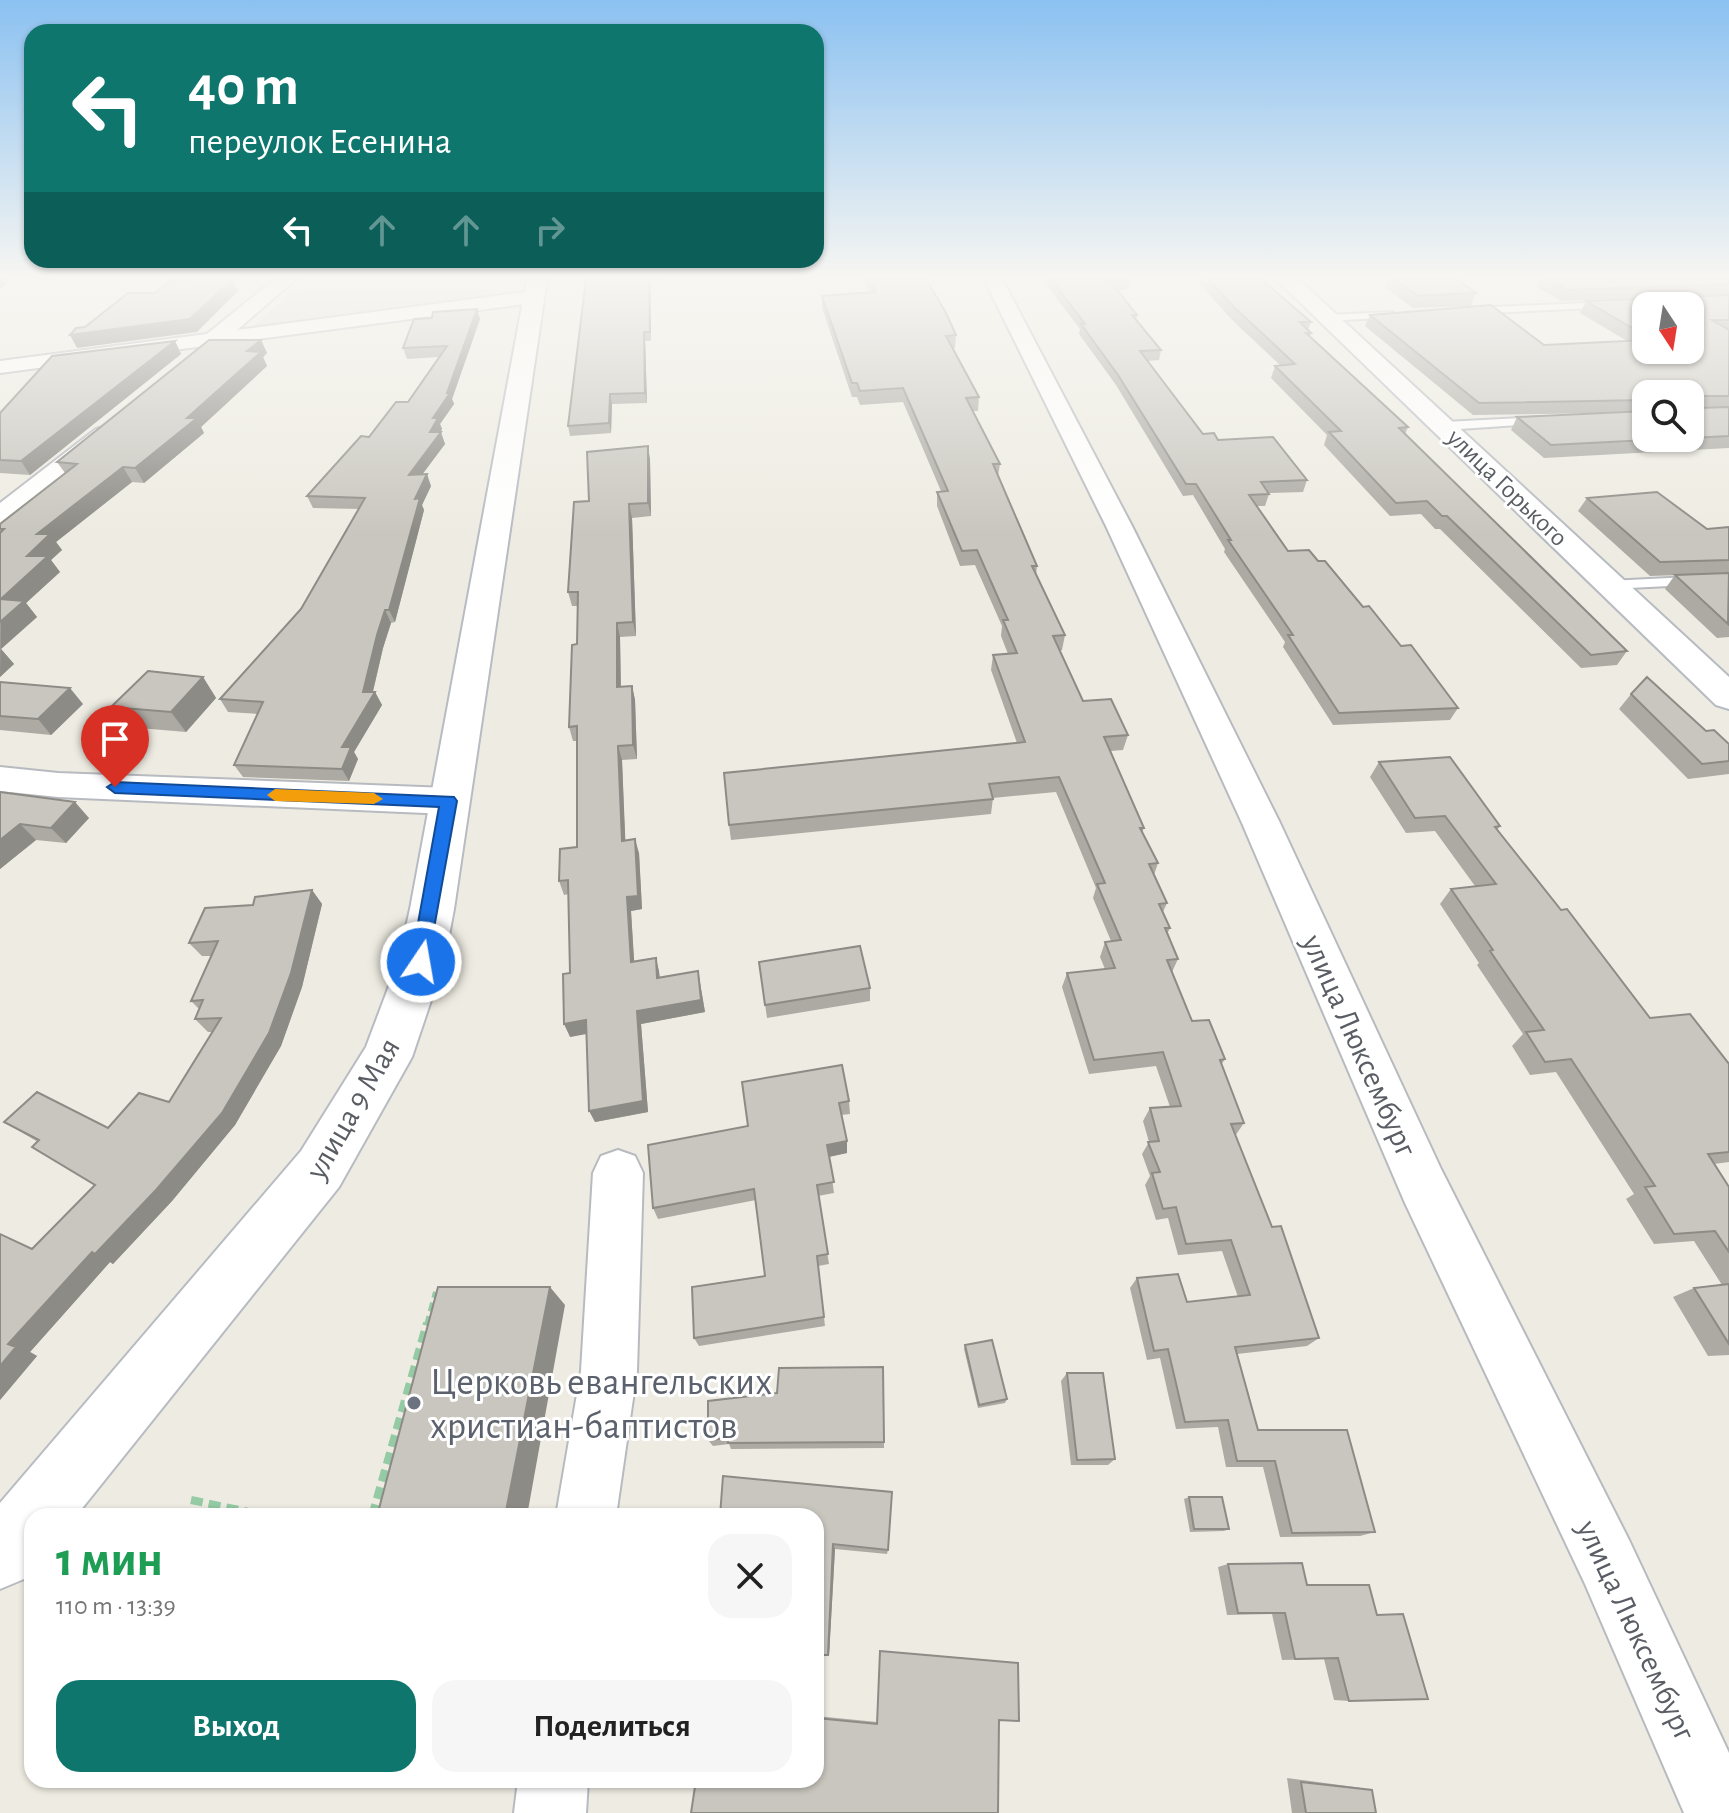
<!DOCTYPE html>
<html lang="ru">
<head>
<meta charset="utf-8">
<style>
	:root { --surface:#fff; --page:#f6f6f6; --text:#222; --muted:#767676; --accent:#0f766e }
	body { margin:0; font-family:"Alegreya Sans",sans-serif; background:var(--page); color:var(--text); height:100vh; display:flex; flex-direction:column; font-size:30px; white-space:nowrap }
	* { box-sizing:border-box; margin:0 }
	p { font-size:26px; color:var(--muted) }
	.icon { flex:none; width:44px; height:44px; fill:none; stroke:currentColor; stroke-width:2; stroke-linecap:round; stroke-linejoin:round }
	.map { position:relative; flex:1; overflow:hidden }
	.details { position:absolute; left:24px; top:1508px; width:800px; height:280px; display:flex; flex-direction:column; background:var(--surface); border-radius:24px; box-shadow:0 2px 6px #0004 }
	.details>* { flex:none }
	.banner { position:absolute; left:24px; top:24px; width:800px; height:244px; border-radius:24px; box-shadow:0 2px 6px #0004; background:#0f766e; color:#fff; overflow:hidden }
	.needle { width:52px; rotate:168deg }
	.tools { position:absolute; left:1632px; top:292px; display:grid; gap:16px }
	.tools a { display:grid; place-items:center; width:72px; height:72px; border-radius:16px; background:var(--surface); box-shadow:0 2px 6px #0004; font-size:40px }
	.pin { position:absolute; display:grid; place-items:center; width:68px; height:68px; color:#fff; margin:-82px -34px; border-radius:50% 50% 50% 0; rotate:-45deg; box-shadow:0 0 8px #0007 }
	.pin .icon { rotate:45deg }
	.me { position:absolute; width:88px; margin:-44px; rotate:12deg; stroke-linejoin:round; filter:drop-shadow(0 0 6px #0008) }
	.turn { display:flex; align-items:center; gap:28px; height:168px; padding:0 32px; font-size:36px }
	.turn .icon { width:104px; height:104px; stroke-width:2.5 }
	.turn b { display:block; font-size:56px; line-height:68px }
	.lanes { display:flex; align-items:center; height:76px; padding:0 32px; background:#0003; justify-content:center; gap:40px; direction:ltr }
	.lanes .off { opacity:.35 }
	.round { display:grid; place-items:center; flex:none; width:84px; height:84px; border-radius:24px; background:var(--page) }
	.overview { display:flex; align-items:center; justify-content:space-between; height:136px; padding:0 32px }
	h1 { font-size:48px; font-weight:700; line-height:60px; color:#1e9e55 }
	.action { display:flex; gap:16px; margin-top:auto; padding:16px 32px }
	.action a { flex:1; height:92px; border-radius:24px; background:var(--accent); color:#fff; font-size:32px; font-weight:700; line-height:92px; text-align:center }
	.action a+a { background:var(--page); color:var(--text) }
	.map>svg:first-child { display:block }
	.industrial { fill:#dfddd6 }
	.lines { fill:none; stroke-linecap:round; stroke-linejoin:round }
	.lane-casing { stroke:#b7babf; stroke-width:4 }
	.street-casing { stroke:#b7babf; stroke-width:4 }
	.secondary-casing { stroke:#b7bbc2; stroke-width:4 }
	.path-far1 { stroke:#94caa4; stroke-width:6; stroke-dasharray:9 5; stroke-linecap:butt }
	.path { stroke:#94caa4; stroke-width:8; stroke-dasharray:12 6; stroke-linecap:butt }
	.lane { fill:#fff; fill-rule:evenodd }
	.street { fill:#fff; fill-rule:evenodd }
	.secondary { fill:#fff; fill-rule:evenodd }
	.wall { fill:#adaaa4; fill-rule:evenodd }
	.shaded-wall { fill:#8d8b86 }
	.building { fill:#c9c6bf; stroke:#8d8b86; stroke-width:2 }
	.route { fill:#1a73e8; stroke:#114b97; stroke-width:2 }
	.slow { fill:#f59e0b }
	.worship-dot { fill:#6b7280; stroke:#fff; stroke-width:3 }
	.labels { text-anchor:middle; stroke-width:6; stroke-linejoin:round; paint-order:stroke }
	.far-street-label { font-size:26px; fill:#5a5e64; stroke:#fff }
	.street-label { font-size:32px; fill:#5a5e64; stroke:#fff }
	.near-worship-label { font-size:38px; fill:#5b616d; stroke:#fff; text-anchor:start }
</style>
</head>
<body>
<div class="map">
<svg width="1729" height="1813" viewBox="0 0 1729 1813">
	<rect width="100%" height="100%" fill="#eeece2"/>
	<path class="industrial" d="M308,279H498L490,297L252,327Z"/>
	<g class="lines">
		<g class="lane-casing">
			<path id="lane" d="M1609,302L1612,307L1469,314L1464,311L1469,308Z
				M1393,312L1396,317L1326,321L1321,318L1326,315Z
				M1542,417L1548,421L1546,423L1445,430L1439,426L1445,422Z
				M1729,575V583L1609,589L1602,585L1609,581Z"/>
		</g>
		<g class="street-casing">
			<path id="street" d="M275,279H296L237,330L532,291L542,297L532,303L0,373V361L207,334Z
				M984,279H1002L1132,526L1280,823L1441,1169L1629,1540L1729,1753V1813H1684L1585,1584L1405,1203L1242,823L1106,526Z
				M104,427L112,429L116,434L112,439L9,522L0,524V503L96,429Z
				M0,767L58,773L448,788L461,792L466,801L461,810L448,814L58,797L0,791Z
				M618,1150L635,1156L643,1173L637,1371L616,1516H556L581,1371L593,1173L601,1156Z
				M518,1780H588L586,1813H514Z"/>
		</g>
		<g class="secondary-casing">
			<path id="secondary" d="M527,279H547L454,909L444,962L412,1057L339,1187L76,1516H32V1570L24,1579L0,1589V1503L301,1151L366,1047L398,962L410,909Z
				M1276,279H1298L1729,677V709L1716,705Z"/>
		</g>
		<path class="path-far1" d="M427,1325L436,1292"/>
		<path class="path" d="M191,1500L268,1516
			M372,1516L427,1323"/>
		<use href="#lane" class="lane"/>
		<use href="#street" class="street"/>
		<use href="#secondary" class="secondary"/>
	</g>
	<path class="wall" d="M586,279H672L651,280V341H645L647,403L612,404L611,433L570,436L568,426Z
		M862,279H926L956,335L955,348H953L979,397L978,411H972L1000,464L998,476L1037,566L1036,575L1065,635L1062,650L1060,651L1083,701L1128,735L1123,750L1111,751L1144,828L1142,833L1158,863L1154,875L1167,903L1163,912L1170,928L1167,934L1178,959L1172,972L1192,1021L1225,1059L1221,1065L1244,1123L1235,1136L1272,1227L1319,1338L1307,1346L1237,1354L1258,1430L1375,1532L1360,1536L1280,1537L1263,1467H1226L1218,1427L1176,1429L1160,1358L1147,1360L1130,1288L1137,1278L1187,1302L1238,1297L1222,1251L1178,1255L1168,1218L1156,1220L1145,1185L1150,1176L1142,1154L1149,1142L1143,1121L1150,1108L1170,1107L1156,1066L1089,1074L1062,987L1067,973L1105,969L1100,957L1105,942L1111,941L1093,898L1096,888L1056,792L993,798L991,814L731,840L729,825L1017,743L991,670L993,655L1008,654L1001,636L1002,626L975,565L960,566L937,506V492L941,491L903,402L860,405L857,397H852L822,308V296L869,293Z
		M1042,279L1130,280L1128,289L1117,290L1137,315L1136,320L1161,350L1159,360L1147,361L1203,434L1307,480L1303,492L1268,493L1269,494L1265,506H1256L1288,551L1318,561L1401,646L1458,708L1450,720L1333,725L1283,647L1285,642L1224,552L1225,549L1193,495L1183,496L1116,385L1079,334L1080,329Z
		M1195,279H1261L1311,322L1308,330L1311,333L1310,337L1408,427L1405,434L1627,651L1617,665L1581,668L1440,529H1435L1421,514L1390,516L1324,445L1327,435L1271,378L1275,366L1280,365L1232,320Z
		M1389,279H1457L1476,293L1471,306L1413,308L1386,288Z
		M1541,279H1729V448L1544,458L1511,430L1517,417L1606,413L1473,415L1365,326L1370,315L1544,345L1627,341L1580,313L1586,301L1719,295L1562,301L1537,287ZM1646,306L1690,350H1646ZM1646,394H1690L1646,438Z
		M477,309L480,319L452,399L454,404L440,424L442,429L440,432L445,444L422,474L431,486L422,505L424,510L395,622L391,623L383,648L373,692H375L382,705L354,752L358,759L349,781L243,777L234,765L258,714L228,712L220,699L301,609L359,509L313,508L307,496L408,402L439,357L407,359L403,348L432,318Z
		M261,340L267,353L263,357L267,366L201,427L204,433L144,483L132,482L56,542L62,550L51,560L60,572L26,603L37,617L1,649L14,664L0,677V524L65,473L57,462Z
		M175,341L181,354L30,475L0,473V413Z
		M650,459L651,516L632,518L636,636L620,637L621,687L632,686L635,700L637,759L622,760L625,841L639,853L642,909L631,911L634,962L656,958L660,978L698,971L705,1012L641,1024L648,1112L595,1122L587,1033L570,1037L569,894L564,895L559,881L577,847V741H573L569,727L577,644L578,606H572L568,592L589,501Z
		M1587,498L1707,529L1729,527V637L1717,638L1665,589L1675,575L1709,574L1650,576L1578,511Z
		M203,677L216,698L186,732L127,727L111,707Z
		M0,682L83,704L51,735L0,730Z
		M1631,694L1706,731L1729,744V774L1688,779L1619,709Z
		M1379,762L1500,826L1497,830L1561,910L1650,1018L1729,1064V1162L1714,1164L1729,1187V1355L1708,1356L1673,1297L1694,1288L1722,1285L1694,1241L1654,1244L1626,1199L1634,1194L1556,1072L1530,1075L1512,1046L1523,1034L1477,965L1479,963L1440,904L1451,889L1475,886L1435,831L1406,833L1370,777Z
		M0,792L89,818L66,843L36,840L0,869Z
		M312,890L322,904L302,987L281,1046L235,1125L172,1201L113,1264L110,1262L30,1352L37,1356L0,1400L32,1249L94,1185L38,1142L4,1122L108,1128L169,1102L213,1032H208L195,1019L199,1009L191,1001L211,956H202L189,943L253,905Z
		M759,962L870,988V1001L767,1018Z
		M849,1101L850,1114L841,1115L847,1141V1153L829,1157L834,1193L818,1196L829,1264L818,1266L825,1326L699,1346L694,1338L765,1276L756,1200L658,1219L653,1208L748,1126Z
		M965,1345L1007,1399L1005,1403L978,1408L964,1349Z
		M1067,1373L1115,1459L1108,1465H1071L1061,1381Z
		M777,1393L884,1442V1448L731,1449L729,1444L713,1446L708,1440Z
		M1189,1497L1229,1529L1224,1531L1190,1532L1184,1499Z
		M816,1516L888,1550L887,1554L835,1549L829,1656L816,1655Z
		M1228,1564L1307,1585H1369L1349,1701L1334,1700L1324,1659L1282,1660L1272,1614L1227,1615L1218,1567Z
		M816,1716L877,1722L999,1720L816,1780Z
		M1287,1778L1355,1787L1372,1790L1376,1813H1292Z"/>
	<path class="shaded-wall" d="M0,279H12L0,289Z
		M233,279L238,291L197,332L77,348L70,335Z
		M649,279H650L651,341L650,332Z
		M477,309L480,319L452,399L454,404L440,424L442,429L439,435L441,432L445,444L413,487L409,475L430,432L433,418L447,393Z
		M644,332L645,341L647,403L645,393Z
		M261,340L267,353L263,357L267,366L201,427L204,433L144,483L135,468L187,418L247,351Z
		M175,341L181,354L30,475L21,461Z
		M610,394L612,404L611,433L609,423Z
		M648,446L650,459L651,516L648,503Z
		M123,467L132,482L56,542L62,550L51,560L60,572L26,603L37,617L1,649L14,664L0,677L1,599L27,556L37,534Z
		M427,474L431,486L422,505L424,510L395,622L389,610L415,499Z
		M629,504L632,518L636,636L633,622Z
		M385,610L391,623L383,648L371,699L375,692L382,705L354,752L358,759L349,781L342,769V747L363,692L377,635Z
		M617,623L620,637L621,701L617,687Z
		M203,677L216,698L186,732L171,712Z
		M632,686L635,700L637,759L633,745Z
		M70,688L83,704L51,735L38,719Z
		M618,746L622,760L626,855L622,841Z
		M75,802L89,818L66,843L51,828Z
		M20,824L36,840L0,869V840Z
		M635,839L639,853L642,909L631,911L635,975L631,962L627,897Z
		M312,890L322,904L302,987L281,1046L235,1125L172,1201L113,1264L110,1262L30,1352L37,1356L0,1400V1366L8,1344Z
		M656,958L659,971L661,991L657,978Z
		M698,971L705,1012L641,1024L648,1112L595,1122L589,1111L637,1011Z
		M586,1020L592,1033L570,1037L564,1024Z
		M847,1141V1153L828,1157L827,1145Z
		M550,1287L565,1305L527,1516H505Z
		M833,1544L835,1549L829,1656L828,1655Z"/>
	<path class="building" d="M233,279L190,319L70,335L76,328L85,327L128,293H155L171,280Z
		M586,279H649L650,332H644L645,393L610,394L609,423L568,426Z
		M869,279H926L946,313L956,335L946,336L979,397L966,398L1000,464H993L1037,566H1032L1065,635L1053,636L1083,701L1111,699L1128,735L1104,737L1144,828H1140L1158,863L1149,864L1167,903L1159,904L1170,928H1165L1178,959L1167,960L1192,1021L1209,1020L1225,1059L1220,1060L1244,1123L1231,1124L1272,1227L1281,1226L1319,1338L1235,1347L1258,1430H1347L1375,1532L1292,1533L1275,1461H1237L1228,1420L1185,1422L1168,1349L1154,1351L1137,1278L1178,1274L1187,1302L1250,1295L1231,1240L1186,1244L1176,1207L1163,1209L1152,1173L1160,1172L1148,1142L1159,1141L1150,1108L1181,1106L1163,1052L1094,1060L1067,973L1115,968L1105,942L1121,940L1097,884L1105,883L1059,777L989,784L993,799L729,825L724,773L1025,742L993,655L1017,653L1003,620H1008L977,550L962,551L937,492L948,491L903,388L860,391L857,383H852L822,296L876,292Z
		M1051,279L1130,280L1110,281L1137,315H1132L1161,350L1140,351L1203,434L1214,433L1218,440L1273,437L1307,480L1261,482L1269,494L1249,495L1288,551L1309,550L1318,561H1325L1363,607L1369,606L1401,646L1411,645L1458,708L1339,713L1288,635H1293L1228,540H1231L1196,484H1186L1118,375L1081,324H1085Z
		M1208,279H1261L1311,322H1300L1311,333H1306L1408,427L1399,428L1627,651L1591,655L1447,516H1442L1427,501L1396,503L1329,432L1341,431L1275,366L1295,364L1235,308Z
		M1395,279H1457L1476,293L1418,296Z
		M1549,279H1729V284L1567,290Z
		M1729,295V320H1712L1729,330V396H1698L1695,405L1698,408L1729,407V436L1690,438V394H1646V400L1479,403L1370,315L1491,305L1544,345L1646,340V350H1690V306H1646V336L1586,301Z
		M477,309L447,393H450L433,418H438L430,432H441L409,475L427,474L415,499L420,498L389,610H385L377,635L363,692H375L342,747H351L342,769L234,765L263,702L220,699L301,609L365,498L307,496L361,436L369,437L396,402H408L447,346L403,348L414,319L432,318L433,312Z
		M209,340H261L247,351L261,352L187,418H197L135,468L123,467L37,534H50L27,556H48L1,599L24,601L0,622V533L4,529H0V524L77,464L57,462Z
		M175,341L21,461L0,460V413L52,356Z
		M1646,411V438H1686L1551,445L1517,417Z
		M648,446V503L629,504L633,622L617,623V687L632,686L633,745L618,746L622,841L635,839L638,896L627,897L631,962L656,958L657,978L698,971L701,1000L637,1011L643,1101L589,1111L586,1020L564,1024L563,974L570,973L568,880L559,881L560,849L577,847V726L569,727L572,645L577,644L578,592H568L574,502L589,501L587,452Z
		M1657,492L1707,529L1729,527V560L1660,562L1587,498Z
		M1729,573L1728,624L1675,575Z
		M148,671L203,677L171,712L111,707Z
		M1647,677L1706,731L1714,730L1729,744V761L1702,764L1631,694Z
		M0,682L70,688L38,719L0,716Z
		M1450,757L1500,826L1495,827L1561,910L1567,909L1650,1018L1690,1014L1729,1064V1152L1708,1154L1729,1187V1252L1715,1231L1674,1234L1645,1187L1655,1186L1571,1059L1545,1062L1526,1032L1544,1030L1490,951L1493,950L1451,889L1496,884L1445,816L1415,818L1379,762Z
		M0,792L75,802L51,828L20,824L0,840Z
		M312,890L291,973L269,1033L222,1113L156,1190L95,1254L92,1252L8,1344L16,1347L0,1366V1234L32,1249L95,1185L32,1147L39,1140L4,1122L37,1092L108,1128L139,1093L169,1102L221,1018L195,1019L203,1000L191,1001L218,941L189,943L205,908L253,905L255,897Z
		M860,946L870,988L765,1005L759,962Z
		M842,1065L849,1101L839,1103L847,1141L827,1145L834,1182L817,1185L828,1254L817,1256L824,1317L694,1338L692,1287L765,1276L754,1189L653,1208L648,1145L748,1126L742,1082Z
		M1729,1284V1344L1694,1288Z
		M438,1287H550L505,1516H377Z
		M992,1340L1007,1399L979,1405L965,1345Z
		M883,1367L884,1442L728,1443V1438L708,1440V1401L777,1393L779,1368Z
		M1067,1373H1103L1115,1459L1077,1460Z
		M723,1476L892,1492L888,1550L833,1544L828,1655H816V1516H720Z
		M1189,1497H1222L1229,1529H1194Z
		M1302,1563L1307,1585H1369L1377,1615L1403,1614L1428,1699L1349,1701L1338,1658L1295,1659L1285,1613H1238L1228,1564Z
		M880,1651L1018,1663L1019,1721L999,1720L998,1813H691L696,1780H816V1718L877,1724Z
		M1301,1782L1372,1790L1376,1813H1306Z"/>
	<linearGradient id="sky" x2="0" y2="1"><stop stop-color="#8bc1f1"/><stop offset="0.52" stop-color="#f7f6f2"/><stop offset="1" stop-color="#f7f6f2" stop-opacity="0"/></linearGradient>
	<rect width="1729" height="533" fill="url(#sky)"/>
	<path class="route" d="M115,782L454,797L457,801L427,967H414L411,962L439,807L115,793L107,787Z"/>
	<path class="slow" d="M275,789L374,793L383,799L374,804L275,801L267,795Z"/>
	<circle class="worship-dot" cx="414" cy="1403" r="8"/>
	<g class="labels">
		<g class="far-street-label">
			<text transform="translate(1508 487) rotate(44)" y="9">улица Горького</text>
		</g>
		<g class="street-label">
			<text transform="translate(1360 1045) rotate(66)" y="11">улица Люксембург</text>
			<text transform="translate(352 1108) rotate(-60)" y="11">улица 9 Мая</text>
			<text transform="translate(1637 1630) rotate(65)" y="11">улица Люксембург</text>
		</g>
		<g class="near-worship-label">
			<text x="430" y="1394">Церковь евангельских<tspan x="430" dy="44">христиан-баптистов</tspan></text>
		</g>
	</g>
</svg>
<div class="tools">
<a><svg class="needle" viewBox="-14 -14 28 28"><path d="M0-13l5 13h-10z" fill="#e53935"/><path d="M0 13l5-13h-10z" fill="#767676"/></svg></a>
<a><svg class="icon" aria-label="search" viewBox="0 0 24 24"><circle cx="10" cy="10" r="6"/><path d="M15 15l6 6"/></svg></a>
</div>
<div class="pin" style="left:115px;top:787px;background:#d93025"><svg class="icon" aria-label="arrive" viewBox="0 0 24 24"><path d="M6 21V4h12l-3 4 3 4H6"/></svg></div>
<svg class="me" style="left:421px;top:962px" viewBox="-20 -20 40 40"><circle r="17" fill="#1a73e8" stroke="#fff" stroke-width="3"/><path d="M0-11L8 9 0 5-8 9z" fill="#fff"/></svg>
<div class="banner">
<div class="turn"><svg class="icon" aria-label="left" viewBox="0 0 24 24"><path d="M17 20v-9H6M10 6l-5 5 5 5"/></svg><div><b>40 m</b>переулок Есенина</div></div>
<div class="lanes"><svg class="icon" aria-label="left" viewBox="0 0 24 24"><path d="M17 20v-9H6M10 6l-5 5 5 5"/></svg><svg class="icon off" aria-label="ahead" viewBox="0 0 24 24"><path d="M12 20V5M6 11l6-6 6 6"/></svg><svg class="icon off" aria-label="ahead" viewBox="0 0 24 24"><path d="M12 20V5M6 11l6-6 6 6"/></svg><svg class="icon off" aria-label="right" viewBox="0 0 24 24"><path d="M7 20v-9h11M14 6l5 5-5 5"/></svg></div>
</div>
<section class="details">
<div class="overview"><div><h1>1 мин</h1><p>110 m · 13:39</p></div><a class="round"><svg class="icon" aria-label="close" viewBox="0 0 24 24"><path d="M6 6l12 12M18 6L6 18"/></svg></a></div>
<div class="action"><a>Выход</a><a>Поделиться</a></div>
</section>
</div>
</body>
</html>
